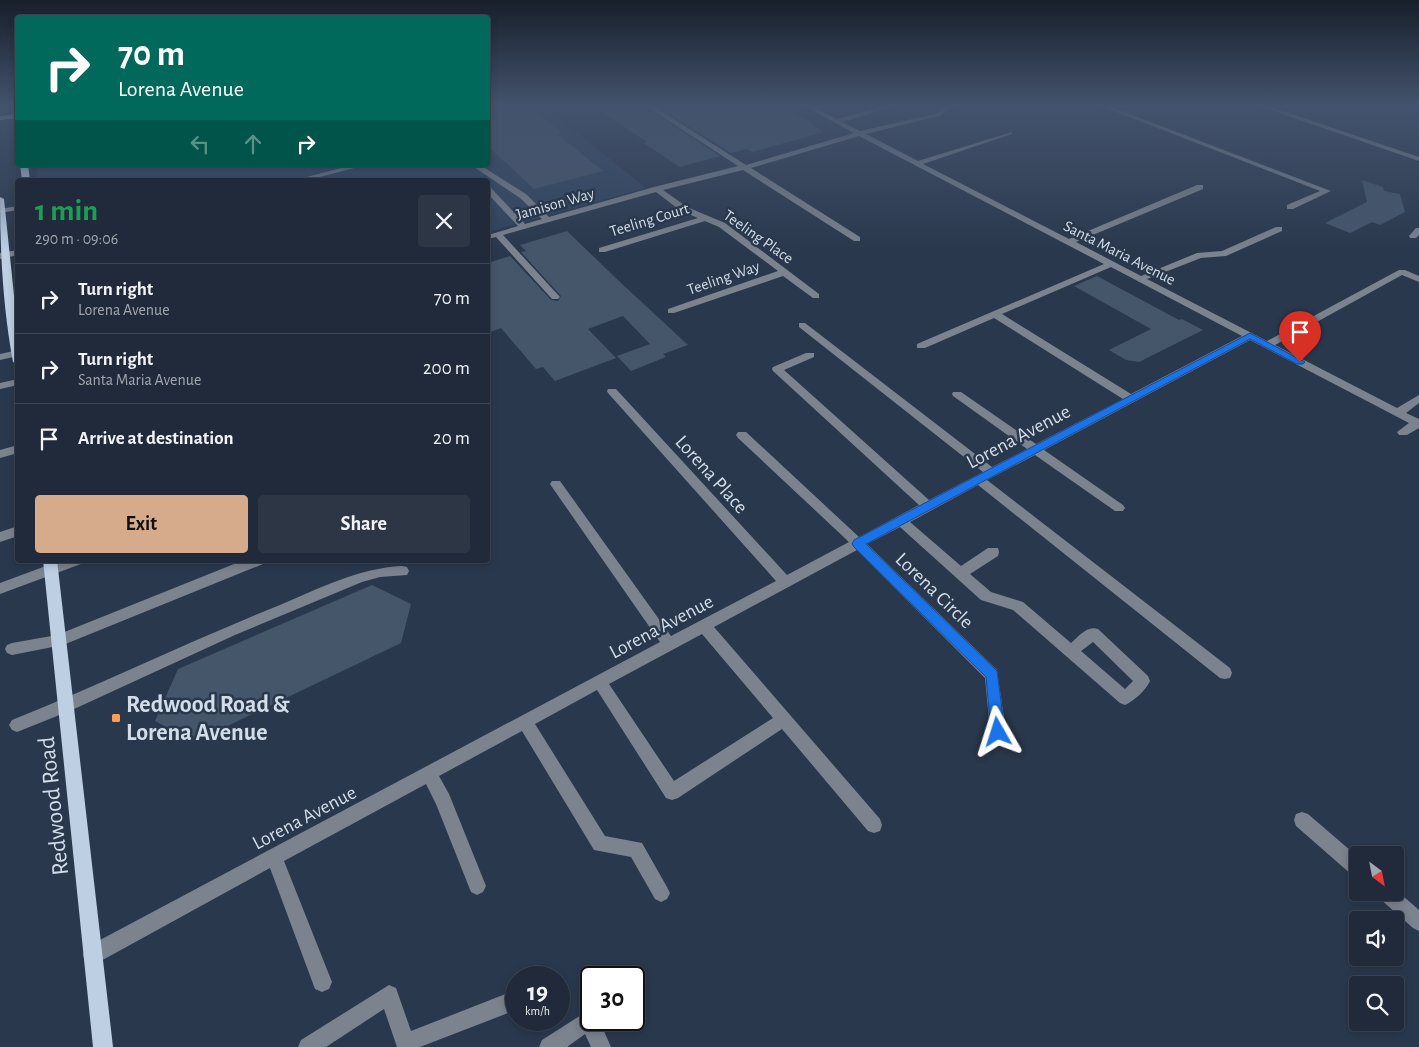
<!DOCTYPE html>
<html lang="en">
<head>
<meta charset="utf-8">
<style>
	:root { --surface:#202a3a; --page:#2d3645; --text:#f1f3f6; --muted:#a2a7af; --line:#3d4654; --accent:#d6ab8b }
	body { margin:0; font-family:"Alegreya Sans",sans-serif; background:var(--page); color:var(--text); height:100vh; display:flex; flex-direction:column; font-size:19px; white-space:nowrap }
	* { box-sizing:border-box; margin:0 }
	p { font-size:16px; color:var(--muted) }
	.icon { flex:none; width:28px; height:28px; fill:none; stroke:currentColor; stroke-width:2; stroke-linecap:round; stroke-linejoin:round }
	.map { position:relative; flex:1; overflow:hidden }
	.sheet { position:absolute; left:15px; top:178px; width:475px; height:385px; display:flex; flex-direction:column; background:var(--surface); border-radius:5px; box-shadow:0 2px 8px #0003,0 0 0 1px var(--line) }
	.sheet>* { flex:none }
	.guide { position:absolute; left:15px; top:15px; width:475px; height:152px; border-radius:5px; box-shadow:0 2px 8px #0003,0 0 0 1px var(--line); background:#00695c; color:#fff; overflow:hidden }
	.needle { width:32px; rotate:148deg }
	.fabs { position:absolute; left:1349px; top:846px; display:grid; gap:10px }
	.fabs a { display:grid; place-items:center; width:55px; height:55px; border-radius:5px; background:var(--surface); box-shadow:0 2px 8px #0003,0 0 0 1px var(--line); font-size:25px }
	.speed { position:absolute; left:505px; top:966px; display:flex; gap:10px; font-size:25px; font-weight:700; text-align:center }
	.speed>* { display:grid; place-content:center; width:65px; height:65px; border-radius:50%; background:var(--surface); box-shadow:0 2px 8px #0003,0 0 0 1px var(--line); line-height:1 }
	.speed small { font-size:12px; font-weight:400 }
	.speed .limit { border:2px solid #111; border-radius:8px; background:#fff; color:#111 }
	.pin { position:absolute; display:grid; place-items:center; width:42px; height:42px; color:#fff; margin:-51px -21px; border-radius:50% 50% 50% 0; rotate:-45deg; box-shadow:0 0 5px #0007 }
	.pin .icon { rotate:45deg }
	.me { position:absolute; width:55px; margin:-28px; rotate:354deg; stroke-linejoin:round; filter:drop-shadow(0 0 4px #0008) }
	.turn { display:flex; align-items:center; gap:18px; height:105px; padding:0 20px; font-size:22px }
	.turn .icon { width:65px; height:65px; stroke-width:2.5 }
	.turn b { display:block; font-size:35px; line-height:42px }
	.lanes { display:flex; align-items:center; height:48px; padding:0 20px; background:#0003; justify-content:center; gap:25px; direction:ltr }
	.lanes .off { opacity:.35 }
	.round { display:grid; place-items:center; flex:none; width:52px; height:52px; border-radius:5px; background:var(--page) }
	.head { display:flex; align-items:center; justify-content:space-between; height:85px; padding:0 20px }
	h1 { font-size:30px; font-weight:700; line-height:38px; color:#1e9e55 }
	.action { display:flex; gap:10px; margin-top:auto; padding:10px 20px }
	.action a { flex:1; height:58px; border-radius:5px; background:var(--accent); color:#111; font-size:20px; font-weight:700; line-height:58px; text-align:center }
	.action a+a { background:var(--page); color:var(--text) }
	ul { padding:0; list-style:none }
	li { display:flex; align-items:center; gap:15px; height:70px; padding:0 20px; border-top:1px solid var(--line) }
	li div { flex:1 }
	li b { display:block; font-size:19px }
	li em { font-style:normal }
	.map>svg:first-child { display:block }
	.built { fill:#30435d }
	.building { fill:#45556a }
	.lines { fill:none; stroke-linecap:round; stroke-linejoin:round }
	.minor { fill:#7b838e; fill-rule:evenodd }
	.major { fill:#becee3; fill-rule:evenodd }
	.route { fill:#1a73e8; stroke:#114b97 }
	.poi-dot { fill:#fc9d54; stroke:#2a384d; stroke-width:2 }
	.labels { text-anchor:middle; stroke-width:5; stroke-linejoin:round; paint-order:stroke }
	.far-street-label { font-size:16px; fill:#d3dde9; stroke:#2a384d }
	.street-label { font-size:20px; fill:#d3dde9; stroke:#2a384d }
	.near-poi-label { font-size:24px; font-weight:bold; fill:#d3dde9; stroke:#2a384d; text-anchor:start }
	.near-street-label { font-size:24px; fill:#d3dde9; stroke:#2a384d }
</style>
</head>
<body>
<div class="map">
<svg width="1419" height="1047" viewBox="0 0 1419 1047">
	<rect width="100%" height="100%" fill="#2a384d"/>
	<path class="built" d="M488,106H571L550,111L646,188L488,232V180H38L36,165H488Z"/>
	<path class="building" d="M488,106H527L562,133L557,134L603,171L534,189L488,146Z
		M593,106H644L720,156L680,167L644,143L647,142Z
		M656,106H780L814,124H812L824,132L752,152L747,149L731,153Z
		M1362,180L1383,187L1384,191L1400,194L1405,212L1380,225L1372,222L1350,233L1325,223L1367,202Z
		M567,231L620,282L688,345L663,354L666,357L631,371L617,356L650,344L623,316L588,329L616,358L555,381L543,367L536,369L501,328L488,333V263L510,256L551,300L558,301L561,296L521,252L526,251L520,245Z
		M1097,276L1179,320L1182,319L1203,330L1139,362L1126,360L1109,350L1151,329L1074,286Z
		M372,585L411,604L401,643L194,742L155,721L178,669Z"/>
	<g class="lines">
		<path class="minor" d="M646,106H653L746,165L854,133L804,106H811L837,119L887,106H896L842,122L860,131L935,114L948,106H955L939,116L866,134L918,161L1012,132V134L923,164L1069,239L1197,185H1203V189L1076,242L1141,276L1197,253L1222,251L1276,227H1282V231L1226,256L1201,258L1147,279L1267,341L1399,270H1405L1419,276V282L1402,275L1275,345L1397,408L1419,395V403L1406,413L1419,419V428L1407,435H1399L1397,432L1409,423L1250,340L1044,450L1123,505L1125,508L1123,511H1115L1035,455L987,480L1230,668L1232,673L1230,678L1225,679L1220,678L978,485L910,522L961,566L988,548H998L999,552L998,556L970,574L991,592L1023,602L1071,643C1079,636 1087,625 1098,629L1148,676L1150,681C1146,690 1134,701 1125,705L1120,703L1013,610L981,600L900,527L867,544L997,670L1006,731L1003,736L998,738L993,736L990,731L985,678L857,550L714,627L880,819L882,825L880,831L874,833L868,831L782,729L678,798L672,800L666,798L597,690L535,724L605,836L642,843L667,887L670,893L667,899L661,902L655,899L631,857L594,850L522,731L439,776L449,794L486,886L483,892L477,895L471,892L436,804L426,784L284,861L332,982L329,989L322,992L315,989L270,868L99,962L92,964L85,962L83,955L85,948L660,642L552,487L550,484L552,481H560L671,636L776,581L608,393L607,391L608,389H616L787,575L849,542L738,438L736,435L738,432H746L859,537L919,505L773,371L772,369L773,367L806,353H814V357L784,370L929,500L983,472L799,327V323H805L992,467L1027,449L953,396L952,394L953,392H961L1036,444L1123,399L994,318L925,348H917V344L1104,264L859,136L751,168L860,237V241H854L743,170L663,190L687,207L725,223L819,294V298H813L783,276L674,313H668V309L778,271L719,227L705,221L605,252H599V248L698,218L681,211L656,192L503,235L560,297L558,299H552L496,237L488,239V235L518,226L488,194V188H491L525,224L542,219L520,198L471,165H480L526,194L549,217L654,187L738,166ZM1111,267L1242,336L1131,394L1002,314ZM702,634L773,718L674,781L609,684ZM1093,642L1133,681L1125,689L1081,651Z
			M1101,106H1109L1331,191L1293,209H1287V205L1320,191Z
			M1259,106H1268L1419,157V161Z
			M353,165H366L308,180H295Z
			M18,206V210L0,213V209Z
			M1416,228H1419V235L1416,238H1410L1409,236Z
			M18,250V255L0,259V253Z
			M18,350V356L0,360V354Z
			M18,379V385L0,389V383Z
			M18,445V453L0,458V450Z
			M18,526V536L0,542V532Z
			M62,560H83L81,564L0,594V583Z
			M244,560H265L263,564L63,645L12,655L7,653L5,649L7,645L12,643L57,635Z
			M402,566L407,567L409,571L407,575L380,577L362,582L235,635L72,710L17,732L12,730L9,725L12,720C102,684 190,641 280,605C320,588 359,568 402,566Z
			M1302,812L1308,814L1358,857V878L1352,875L1296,826L1294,820L1296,814Z
			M1395,889L1419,910V931L1413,928L1379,898L1376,892H1395Z
			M389,985L396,988L411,1031L516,990V1010L420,1047H397L384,1009L326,1047H298L301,1040Z
			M589,1010L591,1011V1020H599L611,1047H591L585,1034L567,1047H539L542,1040Z"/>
		<path class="major" d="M18,114V118L0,120V116Z
			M20,165H28L30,180H22Z
			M0,197L4,199L18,334V365L13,362C3,307 0,252 0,197Z
			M43,560H57L113,1047H93Z"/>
	</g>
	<linearGradient id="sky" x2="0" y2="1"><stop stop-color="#171f2a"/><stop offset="0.42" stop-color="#44536d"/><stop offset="1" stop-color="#44536d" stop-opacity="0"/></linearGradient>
	<rect width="1419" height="252" fill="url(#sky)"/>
	<path class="route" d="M1250,333L1305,362L1303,364H1297L1250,339L866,544L997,671L1005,732L1003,736L998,738L993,736L991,732L986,677L854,547L852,544L854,540Z"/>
	<rect class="poi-dot" x="111" y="713" width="10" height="10" rx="2.5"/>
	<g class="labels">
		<g class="far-street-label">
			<text transform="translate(555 203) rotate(-16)" y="6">Jamison Way</text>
			<text transform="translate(649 219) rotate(-17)" y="6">Teeling Court</text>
			<text transform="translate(759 236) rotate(35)" y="6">Teeling Place</text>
			<text transform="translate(1120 252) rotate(27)" y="6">Santa Maria Avenue</text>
			<text transform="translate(723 277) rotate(-19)" y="6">Teeling Way</text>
		</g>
		<g class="street-label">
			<text transform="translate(1018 436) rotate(-28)" y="7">Lorena Avenue</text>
			<text transform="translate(712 474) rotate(48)" y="7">Lorena Place</text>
			<text transform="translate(935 590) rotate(44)" y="7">Lorena Circle</text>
			<text transform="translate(661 626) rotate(-28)" y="7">Lorena Avenue</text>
			<text transform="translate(304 817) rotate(-28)" y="7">Lorena Avenue</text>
		</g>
		<g class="near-poi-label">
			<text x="126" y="712">Redwood Road &amp;<tspan x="126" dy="28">Lorena Avenue</tspan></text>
		</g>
		<g class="near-street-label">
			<text transform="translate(53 806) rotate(-96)" y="8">Redwood Road</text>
		</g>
	</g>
</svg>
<div class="fabs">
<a><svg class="needle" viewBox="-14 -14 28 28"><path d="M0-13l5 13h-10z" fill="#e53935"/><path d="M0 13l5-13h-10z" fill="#a2a7af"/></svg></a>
<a><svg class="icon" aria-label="sound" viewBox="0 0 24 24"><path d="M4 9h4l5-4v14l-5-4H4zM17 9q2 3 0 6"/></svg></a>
<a><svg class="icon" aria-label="search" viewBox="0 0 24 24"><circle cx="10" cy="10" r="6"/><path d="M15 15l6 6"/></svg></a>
</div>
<div class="speed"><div>19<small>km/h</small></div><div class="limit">30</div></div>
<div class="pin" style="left:1300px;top:362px;background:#d93025"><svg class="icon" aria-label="arrive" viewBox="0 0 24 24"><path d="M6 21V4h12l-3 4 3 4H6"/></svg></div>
<svg class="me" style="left:998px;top:732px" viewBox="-20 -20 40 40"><path d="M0-17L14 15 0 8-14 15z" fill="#1a73e8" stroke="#fff" stroke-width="4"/></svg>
<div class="guide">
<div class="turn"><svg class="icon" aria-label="right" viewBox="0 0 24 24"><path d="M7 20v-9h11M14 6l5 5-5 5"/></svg><div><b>70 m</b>Lorena Avenue</div></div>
<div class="lanes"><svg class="icon off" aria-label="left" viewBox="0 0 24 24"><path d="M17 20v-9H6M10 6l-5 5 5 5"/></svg><svg class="icon off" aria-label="ahead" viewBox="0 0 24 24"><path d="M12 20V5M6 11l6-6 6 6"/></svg><svg class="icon" aria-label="right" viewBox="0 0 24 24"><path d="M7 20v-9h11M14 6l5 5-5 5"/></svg></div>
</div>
<section class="sheet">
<div class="head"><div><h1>1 min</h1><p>290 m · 09:06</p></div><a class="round"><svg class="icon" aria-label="close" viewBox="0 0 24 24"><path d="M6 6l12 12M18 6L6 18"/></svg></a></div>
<ul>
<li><svg class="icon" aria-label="right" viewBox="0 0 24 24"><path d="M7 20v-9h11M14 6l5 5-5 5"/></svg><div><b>Turn right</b><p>Lorena Avenue</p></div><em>70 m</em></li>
<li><svg class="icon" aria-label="right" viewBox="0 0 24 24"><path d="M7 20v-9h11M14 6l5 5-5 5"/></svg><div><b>Turn right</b><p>Santa Maria Avenue</p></div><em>200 m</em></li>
<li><svg class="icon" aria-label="arrive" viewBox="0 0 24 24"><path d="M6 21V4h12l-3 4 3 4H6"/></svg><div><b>Arrive at destination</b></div><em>20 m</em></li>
</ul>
<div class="action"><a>Exit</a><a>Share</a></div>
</section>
</div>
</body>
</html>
